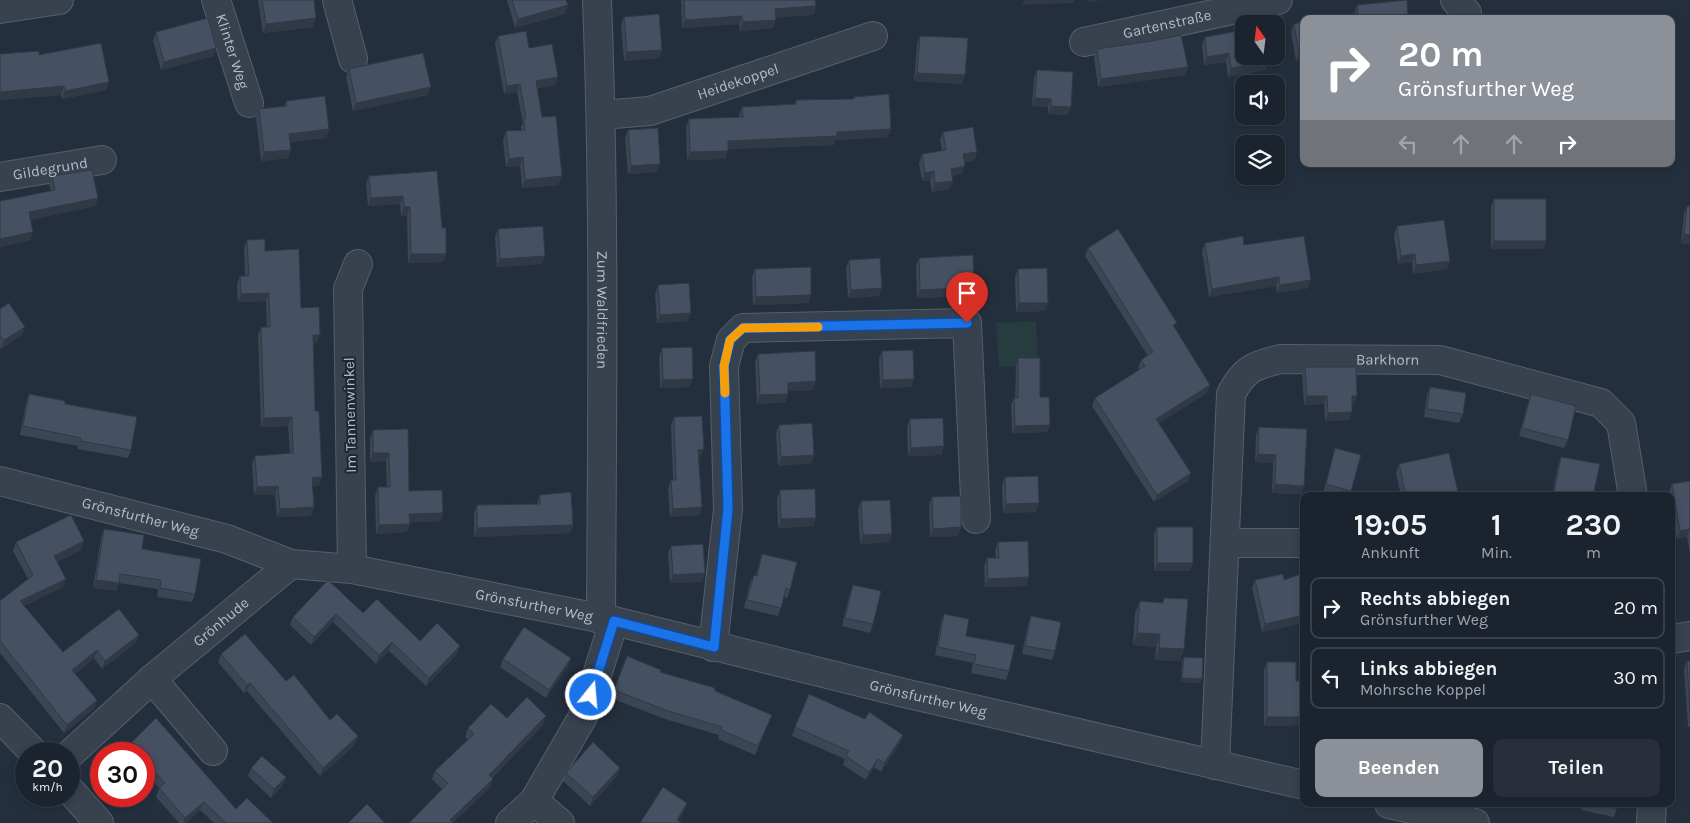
<!DOCTYPE html>
<html lang="de">
<head>
<meta charset="utf-8">
<style>
	:root { --surface:#1b232e; --page:#282f3a; --text:#f1f3f6; --muted:#a0a4aa; --line:#39404a; --accent:#8c9099 }
	body { margin:0; font-family:Karla,sans-serif; background:var(--page); color:var(--text); height:100vh; display:flex; flex-direction:column; font-size:19px; white-space:nowrap }
	* { box-sizing:border-box; margin:0 }
	p { font-size:16px; color:var(--muted) }
	.icon { flex:none; width:28px; height:28px; fill:none; stroke:currentColor; stroke-width:2; stroke-linecap:round; stroke-linejoin:round }
	.map { position:relative; flex:1; overflow:hidden }
	.sheet { position:absolute; left:1300px; top:492px; width:375px; height:315px; display:flex; flex-direction:column; background:var(--surface); border-radius:10px; box-shadow:0 2px 8px #0003,0 0 0 1px var(--line) }
	.sheet>* { flex:none }
	.guide { position:absolute; left:1300px; top:15px; width:375px; height:152px; border-radius:10px; box-shadow:0 2px 8px #0003,0 0 0 1px var(--line); background:#8c9099; color:#fff; overflow:hidden }
	.needle { width:32px; rotate:346deg }
	.fabs { position:absolute; left:1235px; top:15px; display:grid; gap:10px }
	.fabs a { display:grid; place-items:center; width:50px; height:50px; border-radius:10px; background:var(--surface); box-shadow:0 2px 8px #0003,0 0 0 1px var(--line); font-size:25px }
	.speed { position:absolute; left:15px; top:742px; display:flex; gap:10px; font-size:25px; font-weight:700; text-align:center }
	.speed>* { display:grid; place-content:center; width:65px; height:65px; border-radius:50%; background:var(--surface); box-shadow:0 2px 8px #0003,0 0 0 1px var(--line); line-height:1 }
	.speed small { font-size:12px; font-weight:400 }
	.speed .limit { border:8px solid #d22; background:#fff; color:#111 }
	.pin { position:absolute; display:grid; place-items:center; width:42px; height:42px; color:#fff; margin:-51px -21px; border-radius:50% 50% 50% 0; rotate:-45deg; box-shadow:0 0 5px #0007 }
	.pin .icon { rotate:45deg }
	.me { position:absolute; width:55px; margin:-28px; rotate:17deg; stroke-linejoin:round; filter:drop-shadow(0 0 4px #0008) }
	.turn { display:flex; align-items:center; gap:18px; height:105px; padding:0 15px; font-size:22px }
	.turn .icon { width:65px; height:65px; stroke-width:2.5 }
	.turn b { display:block; font-size:35px; line-height:42px }
	.lanes { display:flex; align-items:center; height:48px; padding:0 15px; background:#0003; justify-content:center; gap:25px; direction:ltr }
	.lanes .off { opacity:.35 }
	.eta { display:flex; justify-content:space-evenly; align-items:center; height:85px; text-align:center }
	.eta b { font-size:30px; font-weight:700; line-height:35px }
	.action { display:flex; gap:10px; margin-top:auto; padding:10px 15px }
	.action a { flex:1; height:58px; border-radius:10px; background:var(--accent); color:#fff; font-size:20px; font-weight:700; line-height:58px; text-align:center }
	.action a+a { background:var(--page); color:var(--text) }
	ul { padding:0; list-style:none }
	li { display:flex; align-items:center; gap:15px; height:62px; margin:0 10px 8px; padding:0 5px; border:2px solid var(--line); border-radius:10px }
	li div { flex:1 }
	li b { display:block; font-size:19px }
	li em { font-style:normal }
	.map>svg:first-child { display:block }
	.green { fill:#263c3f }
	.lines { fill:none; stroke-linecap:round; stroke-linejoin:round }
	.minor-casing { stroke:#565f6c; stroke-width:30 }
	.minor { stroke:#38414e; stroke-width:28 }
	.wall { fill:#3b4654 }
	.shaded-wall { fill:#303945 }
	.building { fill:#455162; stroke:#303945 }
	.route-casing { stroke:#114b97; stroke-width:12 }
	.route { stroke:#1a73e8; stroke-width:9 }
	.slow { stroke:#f59e0b; stroke-width:9 }
	.labels { text-anchor:middle; stroke-width:4; stroke-linejoin:round; paint-order:stroke }
	.street-label { font-size:15px; fill:#b4bcc9; stroke:#1d2633 }
</style>
</head>
<body>
<div class="map">
<svg width="1690" height="823" viewBox="0 0 1690 823">
	<rect width="100%" height="100%" fill="#242f3e"/>
	<path class="green" d="M1036,321L1038,365L999,367L996,323Z"/>
	<g class="lines">
		<g class="minor-casing">
			<g id="minor">
				<path id="s1" d="M216,0L249,103"/>
				<path d="M337,0L353,59"/>
				<path id="s2" d="M597,0C605,207 602,413 601,620"/>
				<path d="M1455,0L1467,13"/>
				<path d="M0,9L59,0"/>
				<path id="s3" d="M1084,42L1278,0"/>
				<path id="s4" d="M601,115L650,111L873,36"/>
				<path id="s5" d="M0,177L102,160"/>
				<path id="s6" d="M0,481L227,539L291,564L352,569L614,621L904,693L1304,785"/>
				<path d="M1226,543H1304"/>
				<path d="M352,569L348,289L358,264"/>
				<path d="M1671,639L1690,636"/>
				<path d="M713,647L728,509L724,366L731,340L743,328L967,323L976,519"/>
				<path d="M152,679L213,751"/>
				<path d="M0,718L35,754"/>
				<path id="s7" d="M69,755L152,679L291,564"/>
				<path id="s8" d="M1215,765L1231,394C1244,369 1254,365 1281,359L1440,360L1601,403L1621,423L1633,496"/>
				<path d="M69,789L99,823"/>
				<path d="M534,801L560,823"/>
				<path d="M1389,804L1475,823"/>
				<path d="M510,823L534,801L585,713L614,621"/>
				<path d="M1651,823L1652,804"/>
			</g>
		</g>
		<use href="#minor" class="minor"/>
	</g>
	<path class="wall" d="M258,0H314L313,27L263,33Z
		M507,0H566L568,5L565,14L515,28Z
		M681,0H815L816,6L813,15L776,17L773,28L740,31L739,24L682,28Z
		M1357,5L1408,19L1354,14Z
		M624,17L662,50L659,58L624,61L621,25Z
		M1304,22V59L1296,61L1291,32L1294,24Z
		M156,32L216,48L213,56L161,70L153,40Z
		M498,36L529,48L558,77L555,85L537,88L542,117L559,185L522,188L520,166L506,167L503,140L506,131L521,130V127L523,123L517,92L504,94L495,44Z
		M920,36L962,84L914,81L917,44Z
		M1205,37L1268,62L1265,70L1228,77L1226,62L1204,65L1202,45Z
		M1097,49L1188,67L1185,75L1098,87L1094,57Z
		M0,54L39,55L109,82L106,90L62,99L61,95L0,100Z
		M349,69L428,95L353,111L346,77Z
		M1037,70L1068,115L1048,114V107L1032,106L1034,78Z
		M854,97L888,137L835,140L834,145L728,149L725,159L687,160L686,127L689,119L739,117V115L742,107L794,104L796,100L853,99Z
		M286,101L329,129L326,138L290,142L291,150L288,158L261,161L256,117L259,109L284,107Z
		M628,130L657,172L628,174L625,138Z
		M943,132L977,152L974,161L964,162L962,174L952,176L950,189L932,192L930,180L922,181L919,163L922,154L942,151L940,140Z
		M437,171L442,228L446,254L443,262L408,263L407,215L401,216L400,204L368,206L366,184L369,176Z
		M52,176L98,198L95,206L30,220L33,232L30,240L0,247V201L51,191L49,185Z
		M1494,199L1546,241L1543,249H1491V207Z
		M1687,206H1690V244L1681,243L1684,214Z
		M1397,226L1450,261L1447,269L1413,274L1412,262L1398,264L1394,235Z
		M498,229L542,264L497,267L495,237Z
		M247,240L265,251L301,308L317,343H313L315,411L319,486H313L311,516L277,517L275,495H254L252,464L255,456L290,454L288,426L261,427L258,335L261,327H267L266,301L238,302L237,284L240,276H245L244,248Z
		M1205,243L1308,288L1277,293L1276,286L1209,297L1202,251Z
		M1088,248L1175,329L1207,393L1159,423L1188,481L1154,502L1092,406L1095,398L1140,370L1138,368L1141,360L1148,356L1085,256Z
		M919,258L974,287L971,296L917,298L916,266Z
		M849,260L882,288L879,296L848,298L846,268Z
		M755,269L811,295L808,303L753,305L752,277Z
		M1018,269L1045,311L1016,312L1015,277Z
		M658,285L688,321L657,323L655,294Z
		M0,309L25,327L22,335L1,349L0,347Z
		M662,348L690,387L660,388L659,357Z
		M882,351L911,387L880,388L879,359Z
		M758,354L813,390L788,391V394L785,402L757,404L755,362Z
		M1018,358L1040,397L1050,425L1047,432L1012,433L1011,405L1014,398H1015L1016,366Z
		M1305,367L1357,396L1354,404H1352V412L1349,420L1325,421L1324,404L1304,405L1302,375Z
		M1430,387L1463,414L1459,423L1424,417L1427,395Z
		M29,394L65,404L131,450L128,458L78,449V446L20,435L26,403Z
		M1531,394L1568,440L1564,448L1519,436L1528,403Z
		M674,417L700,458H698L699,515L670,517L668,489L671,480H673L671,425Z
		M910,419L944,446L941,455L908,456L907,427Z
		M779,425L814,455L811,463L778,466L776,433Z
		M1259,427L1304,486L1301,494L1272,493L1273,463L1255,462L1256,435Z
		M408,429L409,491L443,513L440,521L410,522L407,532L376,534L375,496L378,487H387L386,461L370,462V439L373,430Z
		M1335,448L1351,491L1349,496H1336L1323,493Z
		M1561,457L1593,496H1552L1558,465Z
		M1399,464L1459,496H1401L1396,473Z
		M1005,477L1036,512L1003,513L1002,486Z
		M1690,481V553L1687,537L1677,539L1671,505V496H1670L1669,493L1672,484Z
		M780,490L816,518L813,526L778,528L777,499Z
		M540,495L573,525L570,533L474,537V513L477,505L537,504Z
		M932,497L958,536L930,537L929,505Z
		M861,501L892,534L889,542L860,544L858,510Z
		M1157,527L1190,571H1154V535Z
		M104,529L142,549L195,594L192,602L157,597L158,589L119,583L116,591L93,588L101,538Z
		M16,542L81,550L57,562L63,587L24,606L63,652L136,643L102,669L94,658L75,674L97,700L94,709L64,733L0,653V601L28,579L13,551Z
		M998,542L1029,577L1026,586L985,587L984,567L987,558H996L995,550Z
		M671,546L702,582L670,583L668,554Z
		M762,554L790,590L787,598L784,597L778,616L744,608L750,583L754,575H756Z
		M1304,573V623L1262,632L1252,588L1255,580H1284Z
		M328,580L363,613L420,641L457,654L426,686L389,651L376,664L333,622L311,645L290,625L293,617Z
		M853,585L873,624L870,633L842,626L850,593Z
		M1164,598L1180,661L1155,660L1156,647L1133,645L1135,613L1140,601L1162,603Z
		M944,614L966,636L1009,671L1006,680L971,673L973,663L935,655L941,622Z
		M1031,616L1055,651L1052,660L1022,654L1028,624Z
		M221,654L286,681L330,720L355,745L320,776L247,691L244,693L218,662Z
		M627,656L660,672L715,691L772,715L755,755L718,739L719,735L665,719L611,698Z
		M1184,657L1202,679L1200,683L1181,682L1182,661Z
		M571,658L568,666L546,698L500,667L503,659Z
		M1687,661H1690V727H1688L1684,669Z
		M1267,662L1296,681H1304V725L1264,726V670Z
		M507,718L543,725L492,778L490,788L442,789L432,779L435,771L468,739L465,737L468,728Z
		M865,719L903,735L900,743L881,772L874,767L866,780L843,765L845,759L792,736L795,727Z
		M129,745L236,809L273,823H214L200,810L186,823H179L156,797L159,788L144,772V754H126V753Z
		M251,768L286,777L283,785L271,798L248,776Z
		M566,773L617,776L590,806L563,781Z
		M1582,804H1618L1614,817L1581,810Z"/>
	<path class="shaded-wall" d="M1024,0H1075L1074,3L1022,5Z
		M1087,0H1103L1087,2Z
		M568,5L565,14L515,28L518,19Z
		M816,6L813,15L772,18L775,9Z
		M742,16L739,24L682,28L685,20Z
		M316,18L313,27L263,33L266,24Z
		M776,20L773,28L740,31L743,22Z
		M216,48L213,56L161,70L164,62Z
		M662,50L659,58L624,61L627,52Z
		M1304,52V59L1296,61L1299,53Z
		M1229,53L1226,62L1204,65L1207,57Z
		M1268,62L1265,70L1228,77L1231,68Z
		M1188,67L1185,75L1098,87L1101,79Z
		M917,73L965,75L962,84L914,81Z
		M558,77L555,85L533,89L536,81Z
		M109,82L106,90L62,99L65,91Z
		M520,84L517,92L504,94L507,86Z
		M64,86L61,95L0,100V92Z
		M431,87L428,95L353,111L356,103Z
		M1035,98L1051,99L1048,107L1032,106Z
		M1051,106L1071,107L1068,115L1048,114Z
		M329,129L326,138L286,142L289,134Z
		M891,129L888,137L835,140L834,145L725,149L728,141L837,132Z
		M291,150L288,158L261,161L264,152Z
		M728,151L725,159L687,160L690,152Z
		M977,152L974,161L960,163L963,154Z
		M523,157L520,166L506,167L509,159Z
		M660,164L657,172L628,174L631,166Z
		M965,166L962,174L948,177L951,169Z
		M934,171L930,180L922,181L925,173Z
		M562,176L559,185L522,188L525,180Z
		M953,181L950,189L932,192L935,183Z
		M403,196L400,204L368,206L371,198Z
		M98,198L95,206L26,221L29,212Z
		M404,207H410L407,215L401,216Z
		M33,232L30,240L0,247V239Z
		M1684,234L1690,235V244L1681,243Z
		M1494,241H1546L1543,249H1491Z
		M411,254H446L443,262L408,263Z
		M1415,254L1412,262L1398,264L1401,256Z
		M545,256L542,264L497,267L500,259Z
		M1450,261L1447,269L1413,274L1416,265Z
		M1279,277L1276,286L1209,297L1212,289Z
		M1311,280L1308,288L1277,293L1280,285Z
		M974,287L971,296L917,298L920,290Z
		M882,288L879,296L848,298L851,290Z
		M269,293L266,301L238,302L241,294Z
		M811,295L808,303L753,305L756,297Z
		M1019,303H1048L1045,311L1016,312Z
		M691,313L688,321L657,323L660,315Z
		M25,327L22,335L1,349L4,340Z
		M313,335H320L317,343H310Z
		M693,379L690,387L660,388L663,380Z
		M914,379L911,387L880,388L883,380Z
		M816,381L813,390L785,391L788,383Z
		M1210,385L1207,393L1154,426L1156,419Z
		M788,394L785,402L757,404L760,395Z
		M1307,396H1327L1324,404L1304,405Z
		M1352,396H1357L1354,404L1349,405Z
		M1352,412L1349,420L1325,421L1328,413Z
		M292,417L288,426L261,427L264,418Z
		M1050,425L1047,432L1012,433L1015,426Z
		M944,446L941,455L908,456L911,448Z
		M704,449L700,458H695L698,450Z
		M373,453H389L386,461L370,462Z
		M1258,454L1276,455L1273,463L1255,462Z
		M814,455L811,463L778,466L781,457Z
		M1191,473L1188,481L1154,502L1157,495Z
		M322,477L319,486H309L312,478Z
		M1275,484L1304,486L1301,494L1272,493Z
		M278,486L275,495H254L257,487Z
		M1039,503L1036,512L1003,513L1006,504Z
		M314,507L311,516L277,517L280,509Z
		M702,507L699,515L670,517L673,509Z
		M443,513L440,521L406,523L409,514Z
		M816,518L813,526L778,528L781,519Z
		M410,524L407,532L376,534L379,525Z
		M573,525L570,533L474,537L477,528Z
		M961,527L958,536L930,537L933,529Z
		M1690,529L1687,537L1677,539L1680,531Z
		M892,534L889,542L860,544L863,535Z
		M84,541L81,550L51,565L54,556Z
		M1157,563H1193L1190,571H1154Z
		M705,573L702,582L670,583L673,575Z
		M1029,577L1026,586L985,587L988,579Z
		M66,579L63,587L17,609L20,601Z
		M96,580L119,583L116,591L93,588Z
		M336,614L333,622L311,645L314,637Z
		M1304,615V623L1262,632L1265,624Z
		M1137,633L1160,634L1156,647L1133,645Z
		M139,635L136,643L102,669L105,661Z
		M392,642L389,651L376,664L379,655Z
		M460,646L457,654L426,686L429,678Z
		M1159,648L1184,649L1180,661L1155,660Z
		M97,650L94,658L69,679L72,670Z
		M571,658L568,666L546,698L549,690Z
		M1182,678L1202,679L1200,683L1181,682Z
		M250,683L247,691L244,693L247,685Z
		M97,700L94,709L64,733L67,725Z
		M546,716L543,725L486,783L489,775Z
		M1267,717H1304V725L1264,726Z
		M903,735L900,743L881,772L884,763Z
		M358,736L355,745L320,776L323,768Z
		M878,759L874,767L866,780L869,772Z
		M620,768L617,776L590,806L593,797Z
		M286,777L283,785L271,798L274,789Z
		M493,779L490,788L453,823L450,820Z
		M204,802L200,810L186,823H183L185,818Z
		M687,803L684,812L677,823V820Z"/>
	<path class="building" d="M262,0H314L316,18L266,24Z
		M512,0H566L568,5L518,19Z
		M684,0H815L816,6L775,9L776,20L743,22L742,16L685,20Z
		M1407,0L1408,19H1324L1358,13L1357,5Z
		M659,14L662,50L627,52L624,17Z
		M1633,17L1641,19H1632Z
		M208,18L216,48L164,62L156,32Z
		M1304,22V52L1299,53L1294,24Z
		M1244,30V56H1267L1268,62L1231,68L1229,53L1207,57L1205,37Z
		M526,31L529,48L552,44L558,77L536,81L542,117L556,116L562,176L525,180L523,157L509,159L506,131L525,130L524,119L526,118L520,84L507,86L498,36Z
		M1181,35L1188,67L1101,79L1097,49L1152,41Z
		M920,36L968,38L965,75L917,73Z
		M101,43L109,82L65,91L64,86L0,92V54L39,51V55Z
		M423,53L431,87L356,103L349,69Z
		M1037,70L1073,72L1071,107L1051,106V99L1035,98Z
		M889,94L891,129L837,132V136L728,141V151L690,152L689,119L743,117L742,107L796,104V100L854,99V97Z
		M325,96L329,129L289,134L291,150L264,152L259,109L287,106L286,101Z
		M973,127L977,152L963,154L965,166L951,169L953,181L935,183L934,171L925,173L922,154L946,150L943,132Z
		M658,128L660,164L631,166L628,130Z
		M92,170L98,198L29,212L33,232L0,239V201L55,190L52,176Z
		M437,171L442,228H446V254H411L410,207H404L403,196L371,198L369,176Z
		M1494,199H1546V241H1494Z
		M1687,206H1690V235L1684,234Z
		M1444,220L1450,261L1416,265L1415,254L1401,256L1397,226Z
		M543,226L545,256L500,259L498,229Z
		M1118,229L1177,323L1173,325L1210,385L1156,419L1191,473L1157,495L1095,398L1145,366L1141,360L1153,352L1088,248Z
		M1243,236L1244,245L1304,236L1311,280L1280,285L1279,277L1212,289L1205,243Z
		M265,239V251L299,249L301,308L319,307L320,335H313L315,411H319L322,477L312,478L314,507L280,509L278,486L257,487L255,456L293,453L292,417L264,418L261,327H270L269,293L241,294L240,276H249L247,240Z
		M973,255L974,287L920,290L919,258Z
		M880,258L882,288L851,290L849,260Z
		M811,267V295L756,297L755,269Z
		M1047,268L1048,303H1019L1018,269Z
		M689,283L691,313L660,315L658,285Z
		M9,303L25,327L4,340L0,335V309Z
		M692,347L693,379L663,380L662,348Z
		M913,350L914,379L883,380L882,351Z
		M815,351L816,381L788,383V394L760,395L758,354Z
		M1018,358H1040V397H1049L1050,425L1015,426L1014,398H1018Z
		M1305,367H1356L1357,396H1352V412L1328,413L1327,396H1307Z
		M1430,387L1466,393L1463,414L1427,409Z
		M29,394L65,401V404L137,417L131,450L81,441V438L23,426Z
		M1531,394L1576,406L1568,440L1522,428Z
		M702,416L704,449L698,450L702,507L673,509L671,480H676L674,417Z
		M943,418L944,446L911,448L910,419Z
		M812,423L814,455L781,457L779,425Z
		M1259,427L1307,429L1304,486L1275,484L1276,455L1258,454Z
		M408,429L409,491L442,490L443,513L409,514L410,524L379,525L378,487H390L389,453H373V430Z
		M1335,448L1361,455L1351,491L1326,484Z
		M1449,453L1459,496H1423V495L1419,496H1406L1399,464Z
		M1561,457L1600,464L1593,496H1572V495L1554,492Z
		M1038,476L1039,503L1006,504L1005,477Z
		M1690,481V530V529L1680,531L1672,484Z
		M815,489L816,518L781,519L780,490Z
		M571,492L573,525L477,528V505L540,504V495Z
		M961,496V527L933,529L932,497Z
		M890,500L892,534L863,535L861,501Z
		M71,515L84,541L54,556L66,579L20,601L63,652L119,609L139,635L105,661L97,650L72,670L97,700L67,725L0,641V601L33,575L16,542Z
		M1157,527H1193V563H1157Z
		M104,529L144,535L142,549L201,559L195,594L160,588L161,580L120,574L119,583L96,580Z
		M1028,541L1029,577L988,579L987,558H999L998,542Z
		M703,544L705,573L673,575L671,546Z
		M762,554L797,562L790,590L786,588L781,608L747,600L754,575L757,576Z
		M1304,573V615L1265,624L1255,580L1283,574L1284,580Z
		M328,580L363,613L377,599L420,641L437,623L460,646L429,678L392,642L379,655L336,614L314,637L293,617Z
		M853,585L881,591L873,624L845,618Z
		M1164,598L1188,599L1184,649L1159,648L1160,634L1137,633L1140,601L1163,603Z
		M944,614L969,619L966,636L1015,645L1009,671L974,664L976,655L938,647Z
		M1031,616L1061,622L1055,651L1025,646Z
		M524,627L571,658L549,690L503,659Z
		M245,634L286,681L294,675L330,720L337,714L358,736L323,768L250,683L247,685L221,654Z
		M627,656L661,670L660,672L715,688V691L772,715L758,746L721,730L722,727L668,711L614,690Z
		M1184,657L1203,658L1202,679L1182,678Z
		M1687,661H1690V712Z
		M1267,662H1296V681H1304V717H1267Z
		M809,694L865,719L869,712L903,735L884,763L878,759L869,772L846,756L849,751L795,727Z
		M527,697L546,716L489,775L493,779L450,820L453,823H409L448,783L435,771L474,734L468,728L491,704L507,718Z
		M156,718L236,809L247,798L273,823H226L204,802L185,818L159,788L165,783L144,760V754H137L129,745Z
		M593,742L620,768L593,797L566,773Z
		M262,756L286,777L274,789L251,768Z
		M663,787L687,803L677,820L682,823H640Z
		M367,804L385,823H348Z
		M1594,804H1618L1617,809Z"/>
	<g class="lines">
		<g class="route-casing">
			<path id="route" d="M591,695L614,621L714,647L728,509L724,366L730,340L743,328L967,323"/>
		</g>
		<use href="#route" class="route"/>
		<path class="slow" d="M725,393L724,366L730,340L743,328L818,327"/>
	</g>
	<g class="labels">
		<g class="street-label">
			<text dy="5" stroke="none"><textPath href="#s3" startOffset="85">Gartenstraße</textPath></text>
			<text dy="5" stroke="none"><textPath href="#s1" startOffset="54">Klinter Weg</textPath></text>
			<text dy="5" stroke="none"><textPath href="#s4" startOffset="142">Heidekoppel</textPath></text>
			<text dy="5" stroke="none"><textPath href="#s5" startOffset="51">Gildegrund</textPath></text>
			<text dy="5" stroke="none"><textPath href="#s2" startOffset="310">Zum Waldfrieden</textPath></text>
			<text dy="5" stroke="none"><textPath href="#s8" startOffset="542">Barkhorn</textPath></text>
			<text transform="translate(350 415) rotate(-91)" y="5">Im Tannenwinkel</text>
			<text dy="5" stroke="none"><textPath href="#s6" startOffset="145">Grönsfurther Weg</textPath></text>
			<text dy="5" stroke="none"><textPath href="#s6" startOffset="550">Grönsfurther Weg</textPath></text>
			<text dy="5" stroke="none"><textPath href="#s7" startOffset="202">Grönhude</textPath></text>
			<text dy="5" stroke="none"><textPath href="#s6" startOffset="955">Grönsfurther Weg</textPath></text>
		</g>
	</g>
</svg>
<div class="fabs">
<a><svg class="needle" viewBox="-14 -14 28 28"><path d="M0-13l5 13h-10z" fill="#e53935"/><path d="M0 13l5-13h-10z" fill="#a0a4aa"/></svg></a>
<a><svg class="icon" aria-label="sound" viewBox="0 0 24 24"><path d="M4 9h4l5-4v14l-5-4H4zM17 9q2 3 0 6"/></svg></a>
<a><svg class="icon" aria-label="layers" viewBox="0 0 24 24"><path d="M12 4l9 5-9 5-9-5zM3 14l9 5 9-5"/></svg></a>
</div>
<div class="speed"><div>20<small>km/h</small></div><div class="limit">30</div></div>
<div class="pin" style="left:967px;top:323px;background:#d93025"><svg class="icon" aria-label="arrive" viewBox="0 0 24 24"><path d="M6 21V4h12l-3 4 3 4H6"/></svg></div>
<svg class="me" style="left:591px;top:695px" viewBox="-20 -20 40 40"><circle r="17" fill="#1a73e8" stroke="#fff" stroke-width="3"/><path d="M0-11L8 9 0 5-8 9z" fill="#fff"/></svg>
<div class="guide">
<div class="turn"><svg class="icon" aria-label="right" viewBox="0 0 24 24"><path d="M7 20v-9h11M14 6l5 5-5 5"/></svg><div><b>20 m</b>Grönsfurther Weg</div></div>
<div class="lanes"><svg class="icon off" aria-label="left" viewBox="0 0 24 24"><path d="M17 20v-9H6M10 6l-5 5 5 5"/></svg><svg class="icon off" aria-label="ahead" viewBox="0 0 24 24"><path d="M12 20V5M6 11l6-6 6 6"/></svg><svg class="icon off" aria-label="ahead" viewBox="0 0 24 24"><path d="M12 20V5M6 11l6-6 6 6"/></svg><svg class="icon" aria-label="right" viewBox="0 0 24 24"><path d="M7 20v-9h11M14 6l5 5-5 5"/></svg></div>
</div>
<section class="sheet">
<div class="eta">
<div><b>19:05</b><p>Ankunft</p></div>
<div><b>1</b><p>Min.</p></div>
<div><b>230</b><p>m</p></div>
</div>
<ul>
<li><svg class="icon" aria-label="right" viewBox="0 0 24 24"><path d="M7 20v-9h11M14 6l5 5-5 5"/></svg><div><b>Rechts abbiegen</b><p>Grönsfurther Weg</p></div><em>20 m</em></li>
<li><svg class="icon" aria-label="left" viewBox="0 0 24 24"><path d="M17 20v-9H6M10 6l-5 5 5 5"/></svg><div><b>Links abbiegen</b><p>Mohrsche Koppel</p></div><em>30 m</em></li>
</ul>
<div class="action"><a>Beenden</a><a>Teilen</a></div>
</section>
</div>
</body>
</html>
